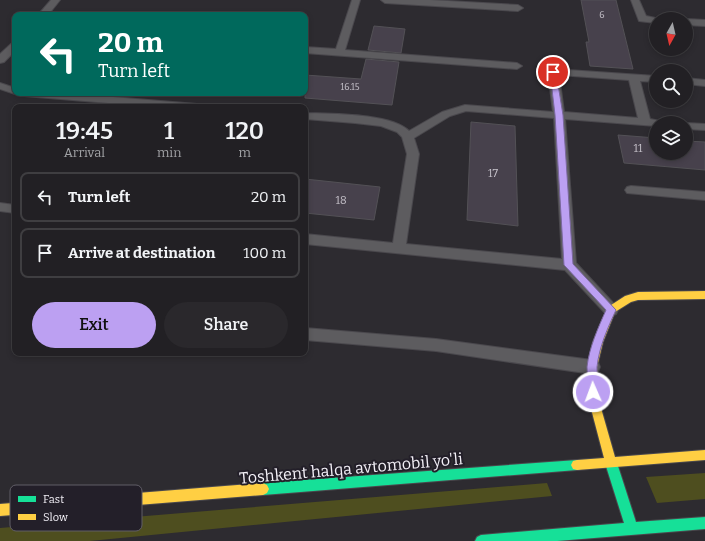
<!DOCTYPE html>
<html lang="en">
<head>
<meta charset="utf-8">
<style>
	:root { --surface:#222024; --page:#2a282c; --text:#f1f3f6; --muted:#a2a3a6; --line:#3f3e41; --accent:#bca0f2 }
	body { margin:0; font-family:Bitter,serif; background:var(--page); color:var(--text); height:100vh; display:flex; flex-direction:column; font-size:15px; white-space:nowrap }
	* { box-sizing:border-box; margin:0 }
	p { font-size:13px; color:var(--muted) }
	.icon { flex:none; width:22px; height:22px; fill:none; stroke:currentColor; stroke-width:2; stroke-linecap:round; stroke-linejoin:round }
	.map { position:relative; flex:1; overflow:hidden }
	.side { position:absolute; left:12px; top:104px; width:296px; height:252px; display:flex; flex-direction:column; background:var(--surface); border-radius:8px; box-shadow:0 2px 6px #0003,0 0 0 1px var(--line) }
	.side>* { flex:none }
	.banner { position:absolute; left:12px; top:12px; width:296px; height:84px; border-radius:8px; box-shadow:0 2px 6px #0003,0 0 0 1px var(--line); background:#00695c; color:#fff; overflow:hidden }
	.needle { width:26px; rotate:188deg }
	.buttons { position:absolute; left:649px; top:12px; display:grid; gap:8px }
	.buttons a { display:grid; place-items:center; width:44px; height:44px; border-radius:50%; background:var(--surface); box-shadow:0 2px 6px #0003,0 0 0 1px var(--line); font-size:20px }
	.pin { position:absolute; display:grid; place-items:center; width:34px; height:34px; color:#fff; margin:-17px; border:2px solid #fff; border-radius:50%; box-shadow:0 1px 4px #0007 }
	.me { position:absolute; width:44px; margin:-22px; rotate:358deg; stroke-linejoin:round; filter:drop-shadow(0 0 3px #0008) }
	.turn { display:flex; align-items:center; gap:14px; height:84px; padding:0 20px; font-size:18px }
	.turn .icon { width:52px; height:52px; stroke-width:2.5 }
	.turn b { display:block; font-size:28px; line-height:34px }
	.eta { display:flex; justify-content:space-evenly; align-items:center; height:68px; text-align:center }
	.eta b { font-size:24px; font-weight:600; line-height:28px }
	.button { display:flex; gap:8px; margin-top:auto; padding:8px 20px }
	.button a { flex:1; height:46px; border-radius:24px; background:var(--accent); color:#111; font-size:16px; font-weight:600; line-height:46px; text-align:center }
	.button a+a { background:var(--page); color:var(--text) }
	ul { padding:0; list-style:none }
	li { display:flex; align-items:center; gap:12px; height:50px; margin:0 8px 6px; padding:0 12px; border:2px solid var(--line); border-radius:8px }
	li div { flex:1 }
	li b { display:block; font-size:15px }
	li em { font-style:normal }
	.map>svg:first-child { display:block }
	.green { fill:#4e4e1f }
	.building { fill:#47414c; stroke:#535156 }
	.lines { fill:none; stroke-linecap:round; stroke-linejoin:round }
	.lane-casing { stroke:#4a484d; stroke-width:2 }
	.fast-casing { stroke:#4a484d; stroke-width:2 }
	.slow-casing { stroke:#4a484d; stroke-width:2 }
	.lane { fill:#5d5c5f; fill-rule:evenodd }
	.fast { fill:#16e098; fill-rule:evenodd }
	.slow { fill:#ffcf43; fill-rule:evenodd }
	.route { fill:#bca0f2; stroke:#7a689d }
	.labels { text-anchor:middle; stroke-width:4; stroke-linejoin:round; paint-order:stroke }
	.far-number-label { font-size:9px; fill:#c8c4cc }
	.number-label { font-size:11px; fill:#c8c4cc }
	.near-street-label { font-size:16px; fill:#f3f0f7; stroke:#231f29 }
	.key { fill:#231f29; stroke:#615e67; stroke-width:1 }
	.key-label { font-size:11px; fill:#f3f0f7 }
</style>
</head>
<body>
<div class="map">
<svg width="705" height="541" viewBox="0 0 705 541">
	<rect width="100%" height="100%" fill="#2d2b30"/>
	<path class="green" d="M705,473V499L657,503L646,477Z
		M547,483L552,496L90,541H0V528Z"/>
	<path class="building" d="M581,0H616L633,69L590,66L586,42H589Z
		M374,26L405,29L401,53L368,50Z
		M366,59L399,62L392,105L305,98V75L361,79Z
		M471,122L515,126L518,226L467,220Z
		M618,135L656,138V153H686V141L705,142V170L624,163Z
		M305,179L380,187L374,220L305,213Z"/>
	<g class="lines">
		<g class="lane-casing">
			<path id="lane" d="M51,0H60L48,15H38Z
				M352,0H360L345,50L517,63L522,66L517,69L305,53V47L336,49Z
				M381,0H430L518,5L523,8L518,11L385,3Z
				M631,0H639L646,16L660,19H656V23L639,21Z
				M686,19L705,20V26L686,25Z
				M15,42V51L4,62L0,63V54L12,43Z
				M553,69L656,76V82L640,81L650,119L660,121L662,123H656V126L565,119L576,263L616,306L618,310L616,314L611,316L606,314L565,270L305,244V234L393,243L407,154L402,137L397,132L381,126L355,123L305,119V113C331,114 391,113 409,131L442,112L465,105L553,112L548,72ZM559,75L629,80L638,118L564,112ZM466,111L554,118L562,259L406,244L419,154L414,138L450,116Z
				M686,78L705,80V86L686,84Z
				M0,83L15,88V93H64L197,104L202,107H157L24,96L19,93L15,94L0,89Z
				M684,123H686L705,124V130L686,129V123Z
				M631,186L705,192V200L627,193L625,190L627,187Z
				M0,203L15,205V213L0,211Z
				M305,328L436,339L592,360L598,362L600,367L598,372L592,374L436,351L305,340Z"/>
		</g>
		<g class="fast-casing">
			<path id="fast" d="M611,458L615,459L617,463L636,522L705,517V529L557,541H475L477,537L481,535L624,523L605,463L607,459Z
				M577,460L581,461L583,465L581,469L577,470L263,495L259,493L257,489L259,485L263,483Z"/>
		</g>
		<g class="slow-casing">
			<path id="slow" d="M705,291V299L638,300L631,302L615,312L603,342L597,367L599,401L615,457L705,450V460L577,470L573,469L571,465L573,461L577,460L604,458L589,401L587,367L593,342L608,307L625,296L638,292Z
				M263,483L267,485L269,489L267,493L263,495L0,516V504Z"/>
		</g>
		<use href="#lane" class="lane"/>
		<use href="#fast" class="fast"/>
		<use href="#slow" class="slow"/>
	</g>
	<path class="route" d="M553,70L556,72L563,115L573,264L616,310C608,327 599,347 597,367C597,375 598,384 598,392L597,396L593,397L589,396L588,392C588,384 587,375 587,367C589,348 598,328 606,310L564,265L555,115L550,72Z"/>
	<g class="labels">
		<g class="far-number-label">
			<text x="602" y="18">6</text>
			<text x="350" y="90">16.15</text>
		</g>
		<g class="number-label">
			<text x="638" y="152">11</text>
			<text x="493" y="177">17</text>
			<text x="341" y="204">18</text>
		</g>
		<g class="near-street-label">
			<text transform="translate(351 468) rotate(-5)" y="6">Toshkent halqa avtomobil yo'li</text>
		</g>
	</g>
	<rect x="10" y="485" width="132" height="46" rx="6" class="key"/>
	<rect x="18" y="496" width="18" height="6" fill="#16e098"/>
	<rect x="18" y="514" width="18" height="6" fill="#ffcf43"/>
	<g class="key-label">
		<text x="43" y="503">Fast</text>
		<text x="43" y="521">Slow</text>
	</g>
</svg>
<div class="buttons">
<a><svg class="needle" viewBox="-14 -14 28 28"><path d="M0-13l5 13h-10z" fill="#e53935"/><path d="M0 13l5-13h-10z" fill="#a2a3a6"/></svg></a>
<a><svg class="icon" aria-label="search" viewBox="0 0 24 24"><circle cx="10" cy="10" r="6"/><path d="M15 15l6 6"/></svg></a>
<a><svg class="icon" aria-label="layers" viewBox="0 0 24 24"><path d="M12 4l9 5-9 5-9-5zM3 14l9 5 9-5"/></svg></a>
</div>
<div class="pin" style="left:553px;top:72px;background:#d93025"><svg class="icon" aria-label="arrive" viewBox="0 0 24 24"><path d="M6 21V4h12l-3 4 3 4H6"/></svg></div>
<svg class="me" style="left:593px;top:392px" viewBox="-20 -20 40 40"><circle r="17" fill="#bca0f2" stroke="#fff" stroke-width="3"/><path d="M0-11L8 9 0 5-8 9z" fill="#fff"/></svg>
<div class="banner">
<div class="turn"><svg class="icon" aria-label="left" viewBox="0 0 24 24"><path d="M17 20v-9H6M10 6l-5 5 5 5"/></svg><div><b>20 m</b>Turn left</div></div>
</div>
<section class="side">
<div class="eta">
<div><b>19:45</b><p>Arrival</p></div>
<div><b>1</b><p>min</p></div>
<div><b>120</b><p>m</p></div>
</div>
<ul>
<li><svg class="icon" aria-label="left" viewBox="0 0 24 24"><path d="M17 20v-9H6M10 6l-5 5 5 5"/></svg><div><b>Turn left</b></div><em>20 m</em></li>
<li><svg class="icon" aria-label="arrive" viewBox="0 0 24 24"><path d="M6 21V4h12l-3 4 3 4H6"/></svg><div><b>Arrive at destination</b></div><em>100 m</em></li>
</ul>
<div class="button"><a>Exit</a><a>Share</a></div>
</section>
</div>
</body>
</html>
